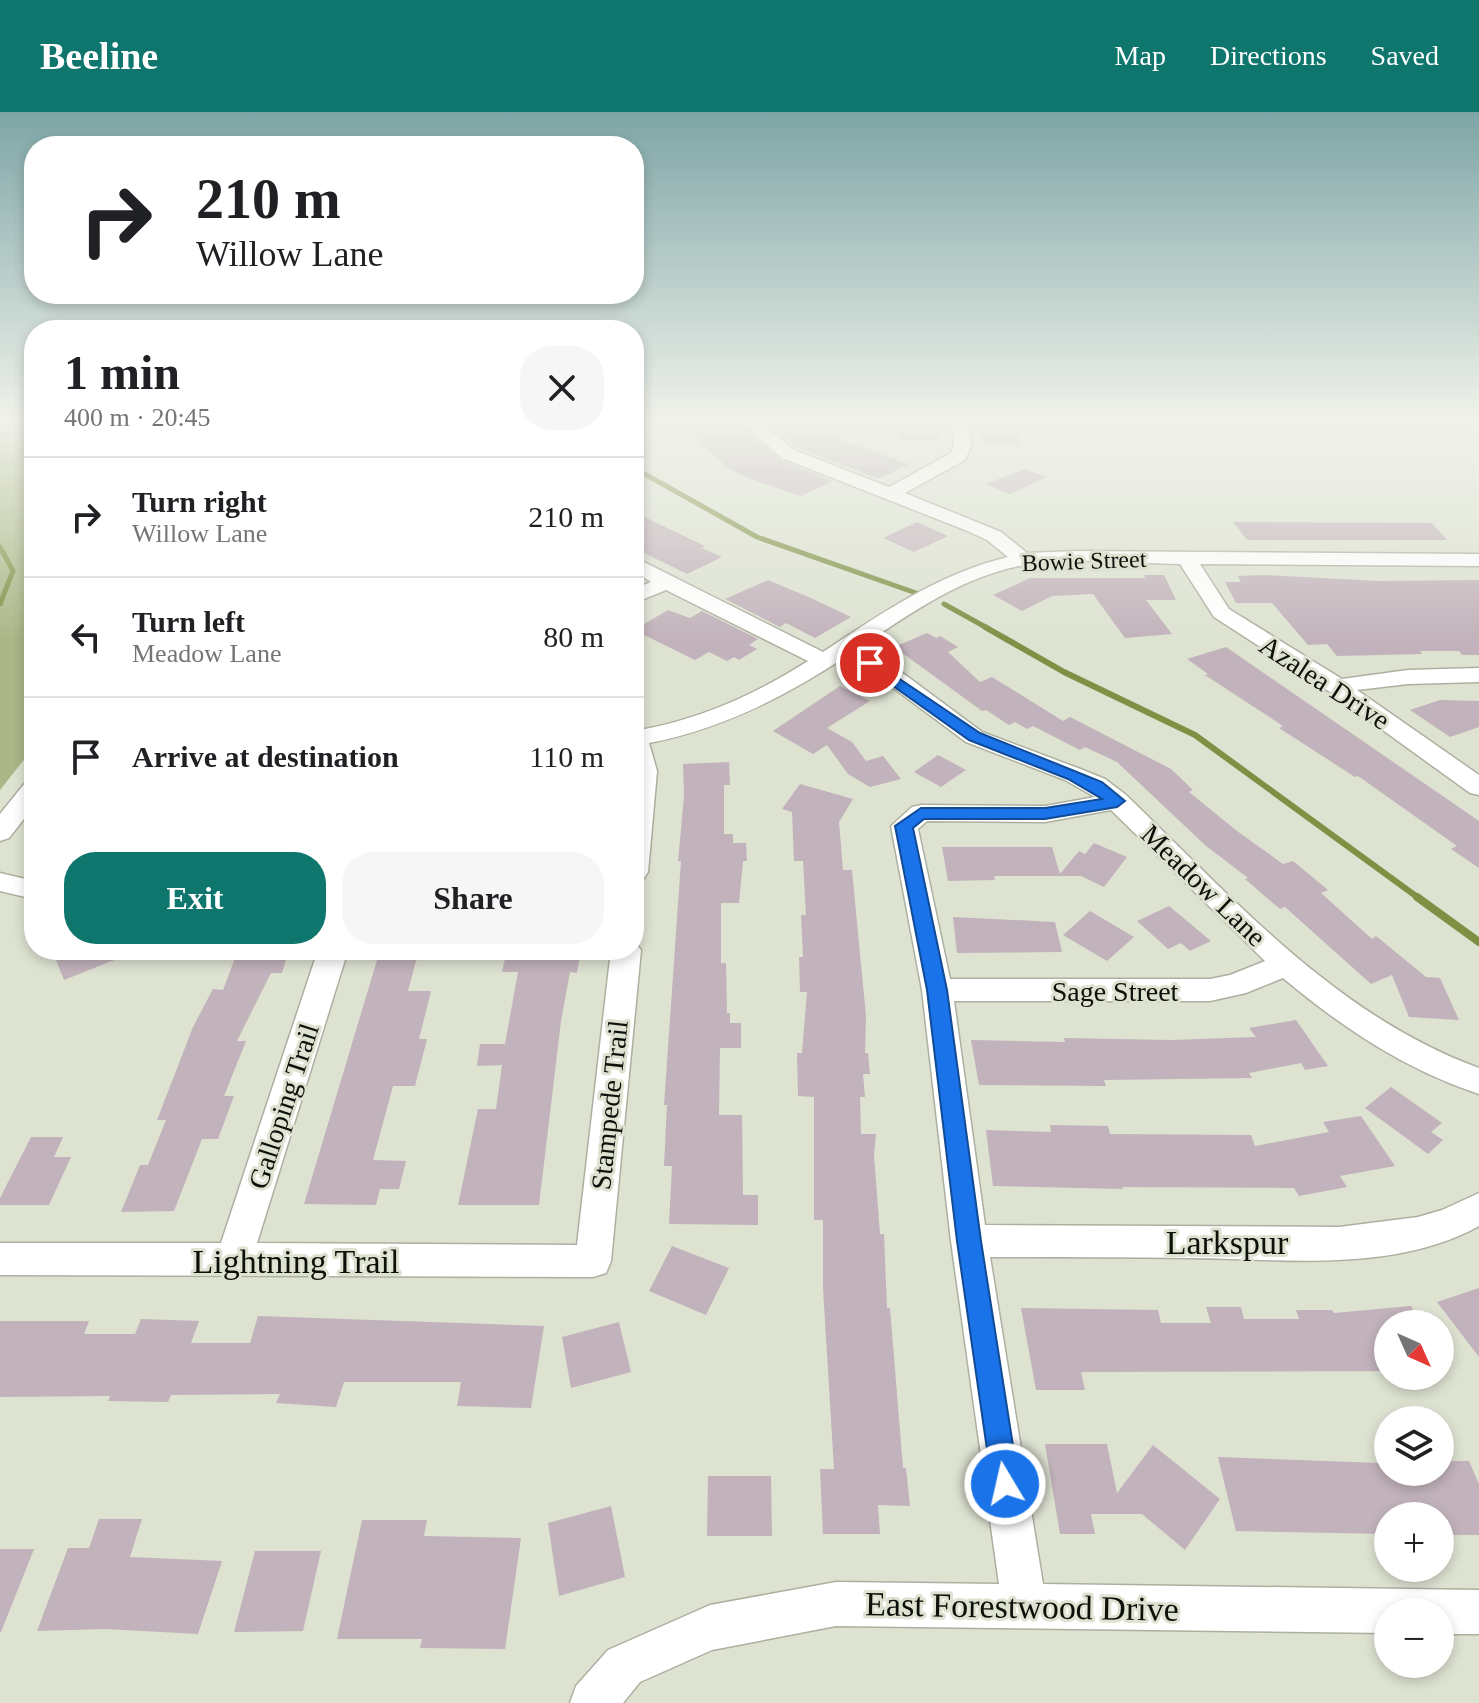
<!DOCTYPE html>
<html lang="en">
<head>
<meta charset="utf-8">
<style>
	:root { --surface:#fff; --page:#f6f6f6; --text:#202124; --muted:#757577; --line:#e0e0e0; --accent:#0f766e }
	body { margin:0; font-family:Georgia,serif; background:var(--page); color:var(--text); height:100vh; display:flex; flex-direction:column; font-size:30px; white-space:nowrap }
	* { box-sizing:border-box; margin:0 }
	p { font-size:26px; color:var(--muted) }
	.icon { flex:none; width:44px; height:44px; fill:none; stroke:currentColor; stroke-width:2; stroke-linecap:round; stroke-linejoin:round }
	.map { position:relative; flex:1; overflow:hidden }
	.side { position:absolute; left:24px; top:208px; width:620px; height:640px; display:flex; flex-direction:column; background:var(--surface); border-radius:32px; box-shadow:0 4px 12px #0003 }
	.side>* { flex:none }
	.guide { position:absolute; left:24px; top:24px; width:620px; height:168px; border-radius:32px; box-shadow:0 4px 12px #0003; background:#fff; color:var(--text); overflow:hidden }
	.needle { width:52px; rotate:135deg }
	.fabs { position:absolute; left:1374px; top:1198px; display:grid; gap:16px }
	.fabs a { display:grid; place-items:center; width:80px; height:80px; border-radius:50%; background:var(--surface); box-shadow:0 4px 12px #0003; font-size:40px }
	.pin { position:absolute; display:grid; place-items:center; width:68px; height:68px; color:#fff; margin:-34px; border:4px solid #fff; border-radius:50%; box-shadow:0 2px 8px #0007 }
	.me { position:absolute; width:88px; margin:-44px; rotate:351deg; stroke-linejoin:round; filter:drop-shadow(0 0 6px #0008) }
	.turn { display:flex; align-items:center; gap:28px; height:168px; padding:0 40px; font-size:36px }
	.turn .icon { width:104px; height:104px; stroke-width:2.5 }
	.turn b { display:block; font-size:56px; line-height:68px }
	.round { display:grid; place-items:center; flex:none; width:84px; height:84px; border-radius:32px; background:var(--page) }
	.head { display:flex; align-items:center; justify-content:space-between; height:136px; padding:0 40px }
	h1 { font-size:48px; font-weight:600; line-height:60px }
	.primary-button { display:flex; gap:16px; margin-top:auto; padding:16px 40px }
	.primary-button a { flex:1; height:92px; border-radius:32px; background:var(--accent); color:#fff; font-size:32px; font-weight:600; line-height:92px; text-align:center }
	.primary-button a+a { background:var(--page); color:var(--text) }
	ul { padding:0; list-style:none }
	li { display:flex; align-items:center; gap:24px; height:120px; padding:0 40px; border-top:2px solid var(--line) }
	li div { flex:1 }
	li b { display:block; font-size:30px }
	li em { font-style:normal }
	header { display:flex; align-items:center; gap:48px; box-sizing:border-box; height:112px; padding:0 40px; background:var(--accent); color:#fff }
	header strong { font-size:38px }
	nav { display:flex; gap:44px; margin-inline-start:auto; font-size:28px }
	.map>svg:first-child { display:block }
	.green { fill:#aab686 }
	.lines { fill:none; stroke-linecap:round; stroke-linejoin:round }
	.stream-far2 { stroke:#7f8f44; stroke-width:5 }
	.stream-far1 { stroke:#7f8f44; stroke-width:6 }
	.stream { stroke:#7f8f44; stroke-width:8 }
	.building { fill:#c2b2bb }
	.minor-casing { stroke:#acb0a0; stroke-width:3 }
	.minor { fill:#fff; fill-rule:evenodd }
	.route { fill:#1a73e8; stroke:#114b97; stroke-width:2 }
	.labels { text-anchor:middle; stroke-width:6; stroke-linejoin:round; paint-order:stroke }
	.far-street-label { font-size:24px; fill:#0e100a; stroke:#dde2d1 }
	.street-label { font-size:28px; fill:#0e100a; stroke:#dde2d1 }
	.near-street-label { font-size:34px; fill:#0e100a; stroke:#dde2d1 }
</style>
</head>
<body>
<header>
<strong>Beeline</strong>
<nav><a>Map</a><a>Directions</a><a>Saved</a></nav>
</header>
<div class="map">
<svg width="1479" height="1591" viewBox="0 0 1479 1591">
	<rect width="100%" height="100%" fill="#dde2d1"/>
	<path class="green" d="M0,309H24L34,327V635L0,678Z"/>
	<g class="lines">
		<path class="stream-far2" d="M634,356L757,425L916,481
			M0,435L13,459L0,492
			M944,492L989,517"/>
		<path class="stream-far1" d="M985,515L1064,560L1195,623L1420,787"/>
		<path class="stream" d="M1417,785L1479,830"/>
	</g>
	<path class="building" d="M678,309H737L780,348L832,369L801,384L748,366L728,356Z
		M762,309H817L841,328L909,352L879,367L796,335Z
		M977,309H1013L1021,331H984Z
		M896,311H935L939,329H900Z
		M1025,357L1047,365L1010,382L986,372Z
		M634,400L705,434L702,436L722,445L687,462L634,436Z
		M917,410L948,424L914,440L883,426Z
		M1233,410L1432,411L1447,428H1247Z
		M1144,463H1164L1176,488H1146L1172,522L1125,526L1093,482L1052,484L1022,499L993,483L1030,466H1145Z
		M1264,463L1379,469L1479,468V543H1462L1459,539H1420L1422,542L1337,544L1327,532L1308,533L1272,491H1236L1225,470H1241L1238,464Z
		M768,468L811,486L851,505L815,526L786,511L780,515L725,487Z
		M668,498L690,506L702,499L758,527L749,533L757,537L739,548L734,545L727,549L709,540L695,548L634,518Z
		M927,521L936,526L940,524L958,535L948,540L980,570L992,565L1063,609L1070,605L1171,657L1193,678L1189,680L1237,719L1283,752L1293,749L1328,778L1321,781L1372,827L1376,824L1426,865L1440,866L1459,908L1409,905L1392,863L1371,872L1285,795L1280,797L1245,767L1248,766L1205,733L1117,650L1085,635L1080,638L1033,614L1027,617L1015,610L1009,613L986,598L982,599L894,535Z
		M1226,535L1479,709V756L1451,737L1457,734L1358,664L1355,665L1279,616L1283,614L1205,563L1208,562L1187,547Z
		M840,574L870,589L827,616L852,630L866,649L883,644L901,667L870,675L848,662L827,633L813,642L773,619Z
		M1440,588L1479,589V615L1450,625L1410,598Z
		M938,643L966,658L941,675L914,660Z
		M729,650L730,673H724V722H733V731H746L747,749H743L739,791H721V851H726L727,901H730V911H741V936H720L719,1003H742L743,1083H758V1113L669,1112L672,1054H664L667,993H664L681,749H678L684,684L683,652Z
		M800,672L853,687L839,710L843,758H852L866,904L865,941H868L870,962H863L865,985H860L861,1022H876L874,1043L880,1122H884L887,1196H890L903,1356H906L910,1394L878,1393L880,1422H823L820,1357H834L823,1176V1108H814V985L798,984L797,941H802L807,880H800L799,845H803L801,803H806L803,749H794L792,700L782,697Z
		M1094,731L1127,745L1104,775L1081,764H994L995,768L948,769L942,735H1052L1060,762L1079,739L1085,742Z
		M1169,794L1211,829L1190,839L1181,831L1168,837L1137,809Z
		M1090,799L1134,825L1107,849L1063,823Z
		M953,805L1055,810L1062,840L957,841Z
		M52,838H137V839L64,868Z
		M238,838H289L282,861H271L237,929H246L224,984H234L218,1027H202L174,1099L121,1100L140,1053H148L166,1008H157L193,915L213,877L223,878Z
		M380,838H419L408,879H431L419,927H427L415,974H393L373,1048L406,1049L399,1077H380L376,1093L304,1092Z
		M507,838H581L577,861L570,860L561,909L539,1093H458L478,997H496L502,953L477,954L480,932H505L518,860H502Z
		M1296,908L1328,954L1305,958L1301,951L1249,961L1252,966L1104,968L1106,974L979,973L971,928L1065,930L1064,926L1171,928L1256,925L1249,916Z
		M1391,975L1442,1011L1431,1020L1443,1028L1428,1042L1365,996Z
		M1361,1004L1395,1054L1340,1064L1347,1075L1299,1084L1294,1076L1122,1075L1123,1077L993,1074L986,1018L1051,1020L1050,1013L1108,1014L1110,1022L1251,1023L1255,1034L1329,1020L1323,1010Z
		M31,1025H63L54,1045H71L49,1093H0V1086Z
		M672,1134L729,1156L706,1203L649,1179Z
		M1479,1176V1245L1437,1190Z
		M1411,1194L1420,1212H1388V1259L1081,1260L1085,1278H1036L1021,1196L1158,1198L1161,1211H1211L1206,1195H1241L1244,1207H1299L1296,1198H1332L1334,1201Z
		M258,1204L544,1214L531,1296L457,1294L461,1270H344L336,1295L276,1291L280,1282L171,1283L168,1290L108,1289L110,1284L0,1285V1209H89L84,1222H135L141,1207L199,1209L191,1231H250Z
		M619,1210L631,1260L571,1276L562,1225Z
		M1045,1332H1107L1117,1381L1153,1333L1220,1387L1185,1438L1142,1402H1091L1095,1422H1060Z
		M1218,1345L1380,1351L1383,1360H1440V1349H1469L1479,1372V1423H1440V1404H1388V1422L1236,1419Z
		M708,1364H771L772,1424H707Z
		M611,1394L625,1465L559,1484L548,1411Z
		M99,1407H142L130,1445L222,1449L198,1522L105,1517L37,1519L68,1436H89Z
		M362,1408H427L424,1424L521,1426L505,1537L420,1536L422,1527H337Z
		M0,1437H34L1,1520H0Z
		M255,1439H321L303,1519L234,1520Z"/>
	<g class="lines">
		<g class="minor-casing">
			<path id="minor" d="M740,309H758L794,338L889,375L951,341L954,332L950,309H966L972,332L965,348L905,381L1001,420L1027,441L1076,439L1479,442V454L1200,452L1229,497L1342,567L1408,558L1479,556V570L1408,572L1357,578L1479,663V683L1470,681L1330,580L1214,505L1180,452C1128,451 1071,444 1019,454C960,466 909,502 860,535L904,562L982,620L1083,658L1105,667L1126,683C1233,786 1336,904 1479,956V982C1404,957 1343,916 1283,866L1246,881L1210,889H954L985,1113L1339,1115L1418,1105L1442,1098L1479,1081V1114C1394,1161 1285,1147 1191,1146C1124,1145 1057,1145 990,1145L1043,1472L1479,1478V1522H1440V1500H1388V1521L836,1514L712,1538L640,1570L623,1591H570L576,1574L608,1538L710,1493L836,1470L999,1472L951,1129L922,878L891,714L912,695L921,693L1045,694L1095,685L1065,668L966,630L888,572L845,545C785,585 721,617 649,631L657,659L648,760L644,766L634,769V619C696,609 755,583 808,549L666,478L634,491V477L651,470L634,459V445L823,540C882,501 938,462 1008,445L987,428L965,418L782,346ZM1111,698L1265,849L1230,863L1210,867H950L918,717L927,709L1045,710Z
				M34,669V694L9,726L0,729V702L25,671Z
				M0,761L34,769V787L0,779Z
				M634,830L641,838L611,1149L606,1161L593,1165L0,1163V1131H221L318,838H348L257,1131L577,1133L611,838H634Z"/>
		</g>
		<use href="#minor" class="minor"/>
	</g>
	<linearGradient id="sky" x2="0" y2="1"><stop stop-color="#7ea5a6"/><stop offset="0.58" stop-color="#f0f2ea"/><stop offset="1" stop-color="#f0f2ea" stop-opacity="0"/></linearGradient>
	<rect width="1479" height="531" fill="url(#sky)"/>
	<path class="route" d="M870,547L980,621L1102,670L1125,689L1117,695L1045,707H924L913,716L947,878L981,1129L1019,1372L1015,1382L1005,1386L996,1382L992,1372L957,1129L927,878L895,714L921,696H1045L1102,687L1068,667L969,628L865,554V548Z"/>
	<g class="labels">
		<g class="far-street-label">
			<text transform="translate(1084 449) rotate(-2)" y="8">Bowie Street</text>
		</g>
		<g class="street-label">
			<text transform="translate(1325 570) rotate(33)" y="10">Azalea Drive</text>
			<text transform="translate(1204 773) rotate(44)" y="10">Meadow Lane</text>
			<text x="1115" y="889">Sage Street</text>
			<text transform="translate(609 993) rotate(-84)" y="10">Stampede Trail</text>
			<text transform="translate(283 994) rotate(-72)" y="10">Galloping Trail</text>
		</g>
		<g class="near-street-label">
			<text x="1227" y="1142">Larkspur</text>
			<text x="296" y="1161">Lightning Trail</text>
			<text transform="translate(1022 1494) rotate(1)" y="12">East Forestwood Drive</text>
		</g>
	</g>
</svg>
<div class="fabs">
<a><svg class="needle" viewBox="-14 -14 28 28"><path d="M0-13l5 13h-10z" fill="#e53935"/><path d="M0 13l5-13h-10z" fill="#757577"/></svg></a>
<a><svg class="icon" aria-label="layers" viewBox="0 0 24 24"><path d="M12 4l9 5-9 5-9-5zM3 14l9 5 9-5"/></svg></a>
<a>+</a>
<a>−</a>
</div>
<div class="pin" style="left:870px;top:551px;background:#d93025"><svg class="icon" aria-label="arrive" viewBox="0 0 24 24"><path d="M6 21V4h12l-3 4 3 4H6"/></svg></div>
<svg class="me" style="left:1005px;top:1372px" viewBox="-20 -20 40 40"><circle r="17" fill="#1a73e8" stroke="#fff" stroke-width="3"/><path d="M0-11L8 9 0 5-8 9z" fill="#fff"/></svg>
<div class="guide">
<div class="turn"><svg class="icon" aria-label="right" viewBox="0 0 24 24"><path d="M7 20v-9h11M14 6l5 5-5 5"/></svg><div><b>210 m</b>Willow Lane</div></div>
</div>
<section class="side">
<div class="head"><div><h1>1 min</h1><p>400 m · 20:45</p></div><a class="round"><svg class="icon" aria-label="close" viewBox="0 0 24 24"><path d="M6 6l12 12M18 6L6 18"/></svg></a></div>
<ul>
<li><svg class="icon" aria-label="right" viewBox="0 0 24 24"><path d="M7 20v-9h11M14 6l5 5-5 5"/></svg><div><b>Turn right</b><p>Willow Lane</p></div><em>210 m</em></li>
<li><svg class="icon" aria-label="left" viewBox="0 0 24 24"><path d="M17 20v-9H6M10 6l-5 5 5 5"/></svg><div><b>Turn left</b><p>Meadow Lane</p></div><em>80 m</em></li>
<li><svg class="icon" aria-label="arrive" viewBox="0 0 24 24"><path d="M6 21V4h12l-3 4 3 4H6"/></svg><div><b>Arrive at destination</b></div><em>110 m</em></li>
</ul>
<div class="primary-button"><a>Exit</a><a>Share</a></div>
</section>
</div>
</body>
</html>
